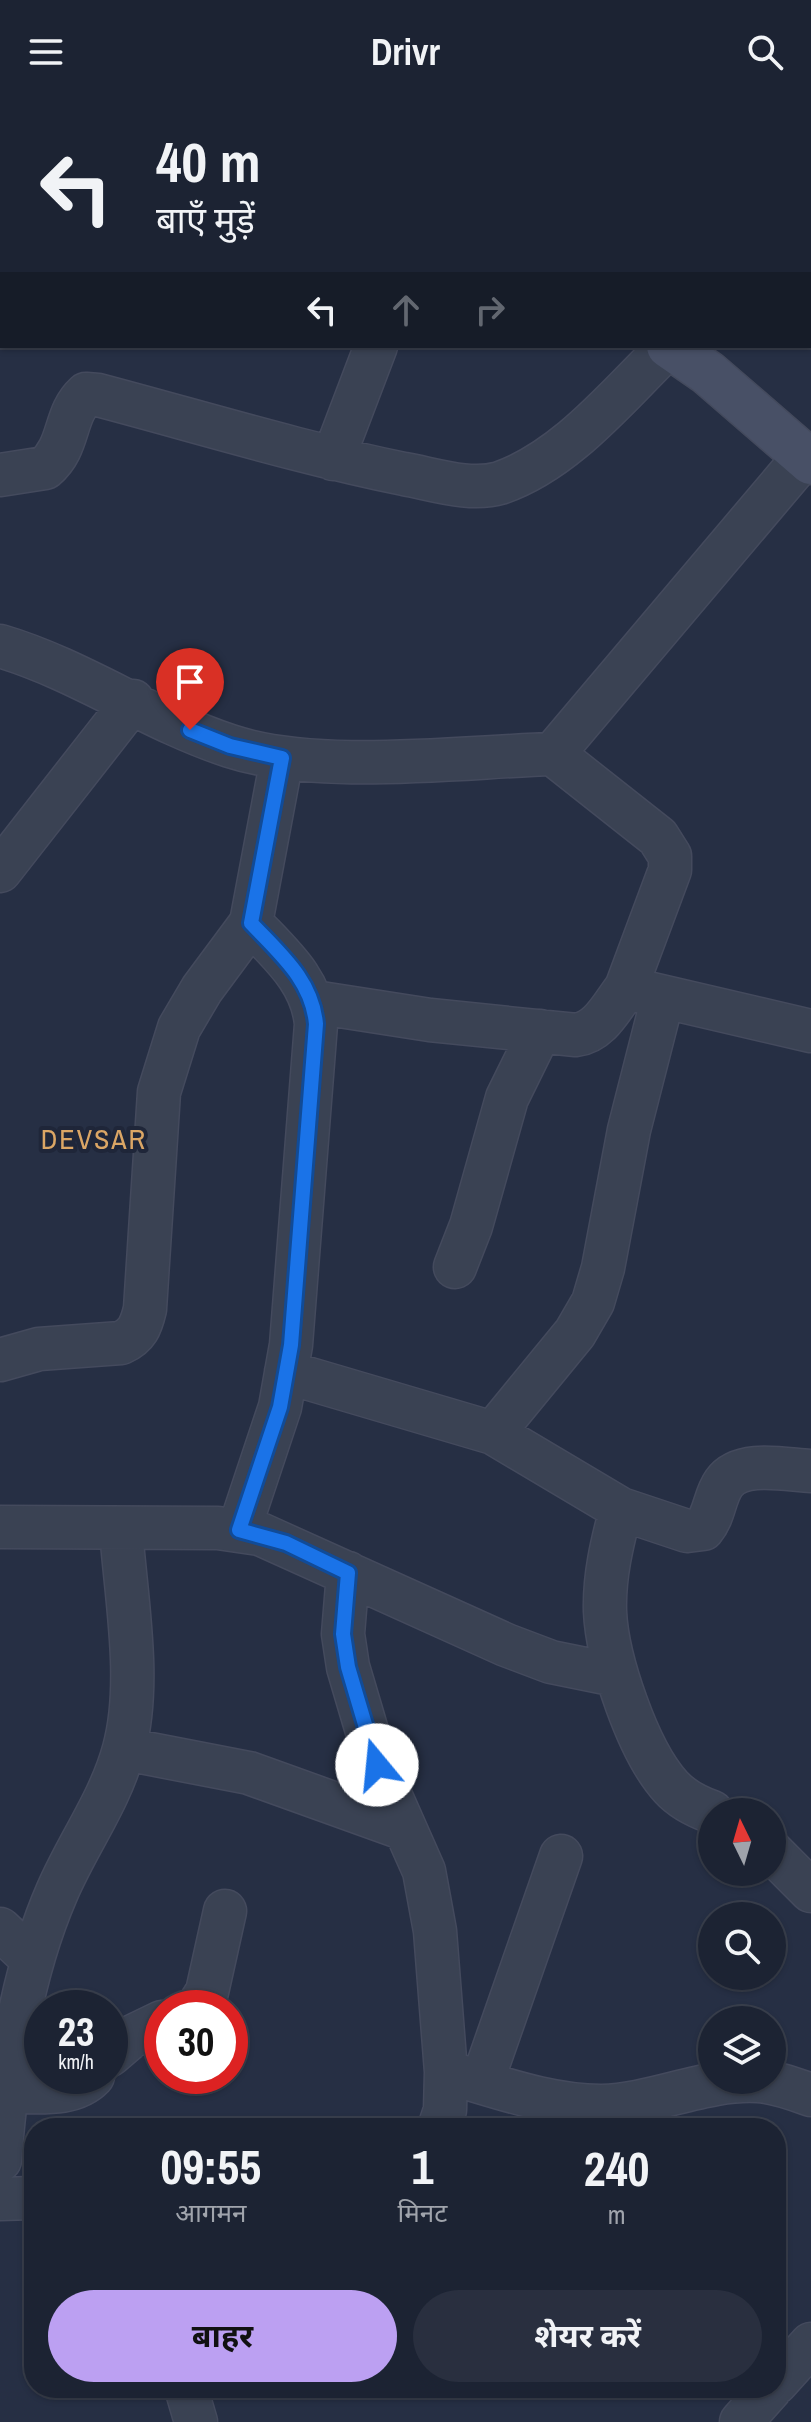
<!DOCTYPE html>
<html lang="hi">
<head>
<meta charset="utf-8">
<style>
	:root { --surface:#1c2333; --page:#292f3f; --text:#f1f3f6; --muted:#a0a4ac; --line:#3a404e; --accent:#bca0f2 }
	body { margin:0; font-family:"Archivo Narrow","Noto Sans Devanagari",sans-serif; background:var(--page); color:var(--text); height:100vh; display:flex; flex-direction:column; font-size:30px; white-space:nowrap }
	* { box-sizing:border-box; margin:0 }
	p { font-size:26px; color:var(--muted) }
	.icon { flex:none; width:44px; height:44px; fill:none; stroke:currentColor; stroke-width:2; stroke-linecap:round; stroke-linejoin:round }
	.map { position:relative; flex:1; overflow:hidden }
	.drawer { position:absolute; left:24px; top:2014px; width:762px; height:280px; display:flex; flex-direction:column; background:var(--surface); border-radius:32px; box-shadow:0 2px 6px #0004,0 0 0 2px var(--line) }
	.drawer>* { flex:none }
	.hud { position:absolute; left:0px; top:0px; width:812px; height:244px; box-shadow:0 2px 6px #0004,0 0 0 2px var(--line); background:#1c2333; color:var(--text); overflow:hidden }
	.needle { width:52px; rotate:355deg }
	.buttons { position:absolute; left:698px; top:1694px; display:grid; gap:16px }
	.buttons a { display:grid; place-items:center; width:88px; height:88px; border-radius:50%; background:var(--surface); box-shadow:0 2px 6px #0004,0 0 0 2px var(--line); font-size:40px }
	.speed { position:absolute; left:24px; top:1886px; display:flex; gap:16px; font-size:40px; font-weight:700; text-align:center }
	.speed>* { display:grid; place-content:center; width:104px; height:104px; border-radius:50%; background:var(--surface); box-shadow:0 2px 6px #0004,0 0 0 2px var(--line); line-height:1 }
	.speed small { font-size:20px; font-weight:400 }
	.speed .limit { border:12px solid #d22; background:#fff; color:#111 }
	.pin { position:absolute; display:grid; place-items:center; width:68px; height:68px; color:#fff; margin:-82px -34px; border-radius:50% 50% 50% 0; rotate:-45deg; box-shadow:0 0 8px #0007 }
	.pin .icon { rotate:45deg }
	.me { position:absolute; width:88px; margin:-44px; rotate:343deg; stroke-linejoin:round; filter:drop-shadow(0 0 6px #0008) }
	.turn { display:flex; align-items:center; gap:28px; height:168px; padding:0 24px; font-size:36px }
	.turn .icon { width:104px; height:104px; stroke-width:2.5 }
	.turn b { display:block; font-size:56px; line-height:68px }
	.lanes { display:flex; align-items:center; height:76px; padding:0 24px; background:#0003; justify-content:center; gap:40px; direction:ltr }
	.lanes .off { opacity:.35 }
	.eta { display:flex; justify-content:space-evenly; align-items:center; height:136px; text-align:center }
	.eta b { font-size:48px; font-weight:700; line-height:56px }
	.cta { display:flex; gap:16px; margin-top:auto; padding:16px 24px }
	.cta a { flex:1; height:92px; border-radius:48px; background:var(--accent); color:#111; font-size:32px; font-weight:700; line-height:92px; text-align:center }
	.cta a+a { background:var(--page); color:var(--text) }
	header { display:flex; justify-content:space-between; align-items:center; height:104px; padding:0 24px; background:var(--surface); font-size:36px; font-weight:700 }
	.map>svg:first-child { display:block }
	.lines { fill:none; stroke-linecap:round; stroke-linejoin:round }
	.street-casing { stroke:#444a5d; stroke-width:45 }
	.secondary-casing { stroke:#444a5d; stroke-width:47 }
	.street { stroke:#3a4253; stroke-width:42 }
	.secondary { stroke:#485066; stroke-width:44 }
	.route-casing { stroke:#114b97; stroke-width:20 }
	.route { stroke:#1a73e8; stroke-width:14 }
	.labels { text-anchor:middle; stroke-width:8; stroke-linejoin:round; paint-order:stroke }
	.quarter-label { font-size:28px; letter-spacing:2px; fill:#dba665; stroke:#1f2639 }
</style>
</head>
<body>
<header><svg class="icon" aria-label="menu" viewBox="0 0 24 24"><path d="M4 6h16M4 12h16M4 18h16"/></svg>Drivr<svg class="icon" aria-label="search" viewBox="0 0 24 24"><circle cx="10" cy="10" r="6"/><path d="M15 15l6 6"/></svg></header>
<div class="map">
<svg width="811" height="2318" viewBox="0 0 811 2318">
	<rect width="100%" height="100%" fill="#262f44"/>
	<g class="lines">
		<g class="street-casing">
			<path id="street" d="M384,0V2
				M333,355L376,242
				M0,371L45,364C71,342 63,311 86,290L98,291C200,318 301,349 404,370C433,375 470,388 500,379C567,356 619,290 669,242
				M0,542C81,566 150,616 230,642C318,671 459,653 553,650L805,352
				M553,650L658,733L670,752V766L626,884
				M0,767L133,597
				M314,898L430,916L576,931C600,928 612,902 626,884L811,927
				M455,1163L471,1122L507,994L540,927
				M0,1256L39,1245L121,1239C137,1232 141,1222 145,1205L159,988L179,924L202,885L251,819L282,654
				M286,1268L493,1329L621,1405L687,1427L703,1425C715,1411 714,1393 724,1379C741,1355 787,1366 811,1367
				M493,1329L575,1229L593,1198L603,1164L629,1026L663,893
				M621,1405C612,1439 604,1472 605,1507C607,1555 638,1647 671,1683C681,1694 698,1703 712,1708
				M0,1423L218,1424L260,1430L506,1541L551,1558L615,1571
				M239,1426L280,1303L291,1241L316,920C312,876 280,850 251,819
				M348,1469L343,1530L348,1563L377,1661L424,1767L435,1827L446,1968L445,2006L439,2024
				M125,1645L249,1669L405,1725
				M772,1748L811,1787
				M0,1825L32,1855
				M197,1904L207,1888L225,1807
				M110,1951L131,1933L162,1918
				M446,1968C496,1982 548,2002 601,2002C654,2001 705,1974 758,1977C776,1978 794,1985 811,1991
				M482,1978L561,1752
				M7,1988C35,1987 72,1994 93,1972
				M0,2056C7,1966 21,1871 57,1788C78,1739 110,1697 124,1645C142,1579 126,1494 121,1426
				M0,2095L34,2094
				M776,2279L811,2240
				M186,2284L196,2318
				M741,2318L771,2284"/>
		</g>
		<g class="secondary-casing">
			<path id="secondary" d="M117,0L123,2
				M669,242L708,269L811,358"/>
		</g>
		<use href="#street" class="street"/>
		<use href="#secondary" class="secondary"/>
	</g>
	<g class="lines">
		<g class="route-casing">
			<path id="route" d="M190,626L230,642L282,654L251,819C280,850 312,876 316,920L291,1241L280,1303L239,1426L286,1439L348,1469L343,1530L348,1563L377,1661"/>
		</g>
		<use href="#route" class="route"/>
	</g>
	<g class="labels">
		<g class="quarter-label">
			<text x="94" y="1045">DEVSAR</text>
		</g>
	</g>
</svg>
<div class="buttons">
<a><svg class="needle" viewBox="-14 -14 28 28"><path d="M0-13l5 13h-10z" fill="#e53935"/><path d="M0 13l5-13h-10z" fill="#a0a4ac"/></svg></a>
<a><svg class="icon" aria-label="search" viewBox="0 0 24 24"><circle cx="10" cy="10" r="6"/><path d="M15 15l6 6"/></svg></a>
<a><svg class="icon" aria-label="layers" viewBox="0 0 24 24"><path d="M12 4l9 5-9 5-9-5zM3 14l9 5 9-5"/></svg></a>
</div>
<div class="speed"><div>23<small>km/h</small></div><div class="limit">30</div></div>
<div class="pin" style="left:190px;top:626px;background:#d93025"><svg class="icon" aria-label="arrive" viewBox="0 0 24 24"><path d="M6 21V4h12l-3 4 3 4H6"/></svg></div>
<svg class="me" style="left:377px;top:1661px" viewBox="-20 -20 40 40"><circle r="19" fill="#fff"/><path d="M0-13L10 11 0 6-10 11z" fill="#1a73e8"/></svg>
<div class="hud">
<div class="turn"><svg class="icon" aria-label="left" viewBox="0 0 24 24"><path d="M17 20v-9H6M10 6l-5 5 5 5"/></svg><div><b>40 m</b>बाएँ मुड़ें</div></div>
<div class="lanes"><svg class="icon" aria-label="left" viewBox="0 0 24 24"><path d="M17 20v-9H6M10 6l-5 5 5 5"/></svg><svg class="icon off" aria-label="ahead" viewBox="0 0 24 24"><path d="M12 20V5M6 11l6-6 6 6"/></svg><svg class="icon off" aria-label="right" viewBox="0 0 24 24"><path d="M7 20v-9h11M14 6l5 5-5 5"/></svg></div>
</div>
<section class="drawer">
<div class="eta">
<div><b>09:55</b><p>आगमन</p></div>
<div><b>1</b><p>मिनट</p></div>
<div><b>240</b><p>m</p></div>
</div>
<div class="cta"><a>बाहर</a><a>शेयर करें</a></div>
</section>
</div>
</body>
</html>
